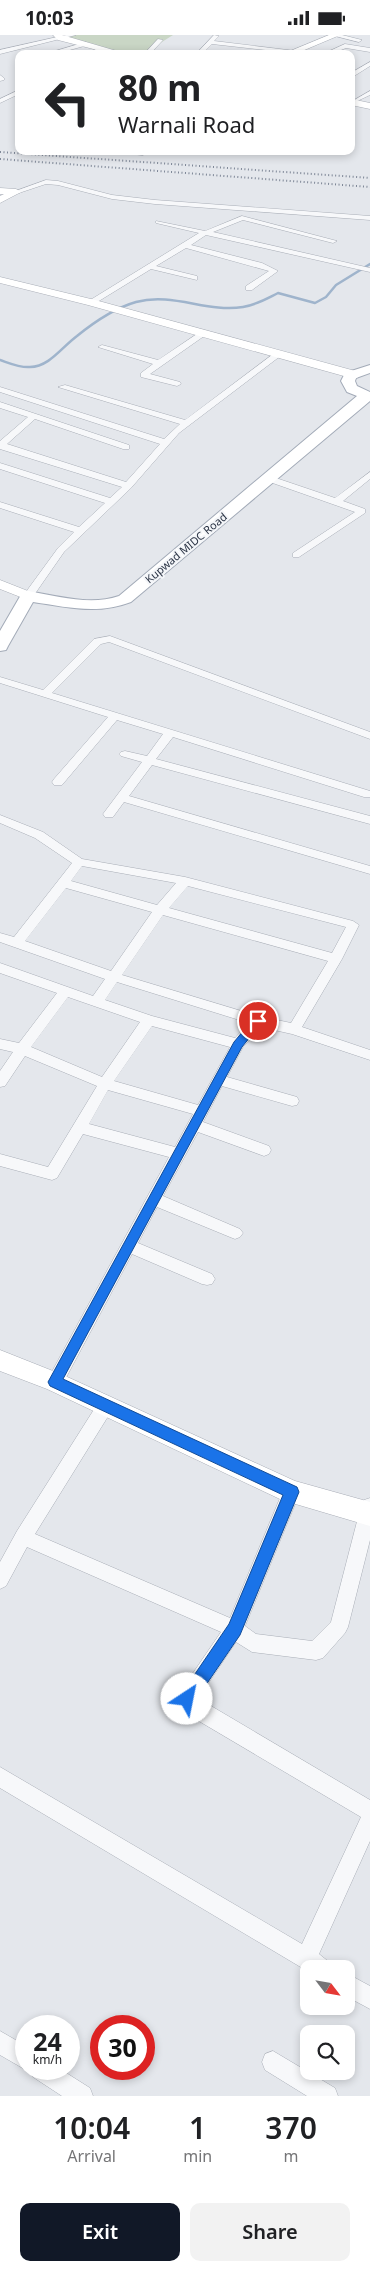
<!DOCTYPE html>
<html lang="en">
<head>
<meta charset="utf-8">
<style>
	:root { --surface:#fff; --page:#f2f2f2; --text:#202124; --muted:#757577; --accent:#111827 }
	body { margin:0; font-family:"Noto Sans",sans-serif; background:var(--page); color:var(--text); height:100vh; display:flex; flex-direction:column; font-size:19px; white-space:nowrap }
	* { box-sizing:border-box; margin:0 }
	p { font-size:16px; color:var(--muted) }
	.icon { flex:none; width:28px; height:28px; fill:none; stroke:currentColor; stroke-width:2; stroke-linecap:round; stroke-linejoin:round }
	.map { position:relative; height:2061px; overflow:hidden }
	.details { display:flex; flex-direction:column; background:var(--surface); flex:1 }
	.details>* { flex:none }
	.guide { position:absolute; left:15px; top:15px; width:340px; height:105px; border-radius:10px; box-shadow:0 2px 8px #0003; background:#fff; color:var(--text); overflow:hidden }
	.needle { width:32px; rotate:121deg }
	.buttons { position:absolute; left:300px; top:1925px; display:grid; gap:10px }
	.buttons a { display:grid; place-items:center; width:55px; height:55px; border-radius:10px; background:var(--surface); box-shadow:0 2px 8px #0003; font-size:25px }
	.speed { position:absolute; left:15px; top:1980px; display:flex; gap:10px; font-size:25px; font-weight:700; text-align:center }
	.speed>* { display:grid; place-content:center; width:65px; height:65px; border-radius:50%; background:var(--surface); box-shadow:0 2px 8px #0003; line-height:1 }
	.speed small { font-size:12px; font-weight:400 }
	.speed .limit { border:8px solid #d22; background:#fff; color:#111 }
	.pin { position:absolute; display:grid; place-items:center; width:42px; height:42px; color:#fff; margin:-21px; border:2px solid #fff; border-radius:50%; box-shadow:0 1px 5px #0007 }
	.me { position:absolute; width:55px; margin:-28px; rotate:34deg; stroke-linejoin:round; filter:drop-shadow(0 0 4px #0008) }
	.turn { display:flex; align-items:center; gap:18px; height:105px; padding:0 20px; font-size:22px }
	.turn .icon { width:65px; height:65px; stroke-width:2.5 }
	.turn b { display:block; font-size:35px; line-height:42px }
	.eta { display:flex; justify-content:space-evenly; align-items:center; height:85px; text-align:center }
	.eta b { font-size:30px; font-weight:600; line-height:35px }
	.button { display:flex; gap:10px; margin-top:auto; padding:10px 20px }
	.button a { flex:1; height:58px; border-radius:10px; background:var(--accent); color:#fff; font-size:20px; font-weight:600; line-height:58px; text-align:center }
	.button a+a { background:var(--page); color:var(--text) }
	.status { display:flex; justify-content:space-between; align-items:center; height:35px; padding:0 25px; background:var(--surface); direction:ltr }
	.status svg { height:14px; fill:currentColor }
	.map>svg:first-child { display:block }
	.green { fill:#c9d6c5 }
	.lines { fill:none; stroke-linecap:round; stroke-linejoin:round }
	.stream { stroke:#9fb4cc; stroke-width:2.5 }
	.street-casing { stroke:#a9aeb7; stroke-width:1 }
	.secondary-casing { stroke:#a9aeb7; stroke-width:1 }
	.primary-casing { stroke:#a3abb8; stroke-width:2 }
	.street { fill:#f7f8fa; fill-rule:evenodd }
	.secondary { fill:#fff; fill-rule:evenodd }
	.primary { fill:#fff; fill-rule:evenodd }
	.rail { stroke:#7d8696; stroke-width:2; stroke-dasharray:1 2.5; stroke-linecap:butt }
	.route { fill:#1a73e8; stroke:#114b97 }
	.labels { text-anchor:middle; stroke-width:4; stroke-linejoin:round; paint-order:stroke }
	.far-street-label { font-size:11px; fill:#2b3445; stroke:#f4f6f9 }
</style>
</head>
<body>
<div class="status"><b>10:03</b><svg viewBox="0 0 49 12"><path d="M0 12V9h3v3zM5 12V6h3v6zM10 12V3h3v9zM15 12V0h3v12zM26 1h20v11H26zM47 4h2v5h-2z"/></svg></div>
<div class="map">
<svg width="370" height="2061" viewBox="0 0 370 2061">
	<rect width="100%" height="100%" fill="#e4e7ec"/>
	<path class="green" d="M60,0H173L143,19H110Z"/>
	<g class="lines">
		<path class="stream" d="M0,325C9,328 20,333 30,332C49,332 62,312 77,301C93,288 115,273 136,267C173,257 207,278 243,272C256,270 266,264 278,258L315,268L326,262L336,250L370,229"/>
		<g class="street-casing">
			<path id="street" d="M66,0H76L0,19V15Z
				M214,0L219,1L214,6L296,16L293,18L212,9L202,19H196Z
				M331,0H342L362,5L359,7Z
				M158,4L163,5L150,19H144Z
				M86,7L88,10L55,19H45Z
				M345,9L370,13V17L346,13L331,19H323Z
				M99,12L104,13L95,19H88Z
				M370,27V31L351,43V38Z
				M0,40L4,43V45L0,46Z
				M19,55V59L0,68V64Z
				M370,56V60L351,69V67Z
				M110,116H150L143,120Z
				M46,145L58,146L112,160L155,165L370,181V185L155,169L112,164L58,150L46,149L16,159L13,157Z
				M242,181L337,206L333,208L243,185L213,197L370,233V237L206,200L191,210L262,228L278,236L252,255H246V251L269,236L186,213L156,231L197,241V245L151,234L94,269L87,267L199,198L156,188V186L205,196Z
				M200,297L207,299L150,339L180,347L181,349L177,351L141,342V338L153,329L98,312L102,310L158,325Z
				M276,317L283,319L179,398L131,453L64,517L32,563H24L23,561L58,513L74,497L0,473V467L79,492L105,468L0,434V428L110,463L122,452L0,414V406L28,382L0,373V367L129,410V414H123L35,384L7,409L126,447L160,409L0,357V352L164,404L180,389L58,352L65,350L185,385Z
				M370,437V444L343,466L365,474V478L299,522H293V518L355,477L267,446V442H273L335,463Z
				M110,601L370,697V704L109,607L101,609L52,658L370,756V762H364L173,702L156,724L370,781V789L152,730L129,761L370,831V839L124,767L113,782H105L103,779L142,727L121,721L119,719L121,717L125,716L147,721L163,699L117,685L62,750H54L52,747L54,744L108,682L0,648V642L43,655L94,604Z
				M0,780L43,797L82,824L185,842L353,886L359,890L342,924L302,992L370,1015V1025L292,999L261,992L243,1012L227,1042L297,1062L299,1066L297,1070L292,1071L222,1051L203,1087L269,1111L271,1115L269,1119L264,1121L198,1097L163,1161L240,1194L243,1198L240,1202L235,1204L230,1202L157,1172L138,1208L212,1239L215,1244L212,1249L207,1250L202,1249L132,1219L61,1352L55,1354L49,1352L47,1347L49,1342L169,1122L83,1099L57,1143L52,1145L0,1131V1119L48,1132L97,1051L25,1021L5,1051L0,1052V1036L13,1017L0,1014V1004L19,1008L57,958L0,938V928L93,961L105,944L0,907V898L14,902L72,828L35,803L0,788ZM82,831L176,848L157,870L71,846ZM188,851L346,892L332,918L169,873ZM66,853L152,877L111,936L25,906ZM163,880L328,926L291,988L258,981L122,940ZM117,947L249,988L235,1003L152,981L105,965ZM68,962L140,987L102,1042L31,1012ZM152,991L230,1012L198,1070L114,1046ZM108,1055L193,1079L175,1112L89,1089Z
				M106,1363L112,1365L114,1370L112,1375L35,1499L230,1583L285,1451L291,1449L297,1451L300,1457L245,1591L256,1599L312,1606L331,1587L361,1471L364,1465L370,1463V1505L348,1592L345,1598L323,1623L316,1625L252,1617L236,1607L199,1662L206,1668L370,1765V1806L319,1919L329,1927L332,1934H309V1937L0,1753V1732L302,1909L361,1782L192,1682L180,1671L178,1664L180,1657L221,1597L27,1512L6,1551L0,1554V1527L17,1496L100,1365Z
				M346,1938L370,1951V1974L346,1961Z
				M0,1996L26,2011V2034H29L26,2035L0,2020Z
				M273,2016L335,2053L338,2061H307L265,2035L262,2027L265,2019Z
				M30,2034H60L90,2053L93,2061H62L33,2042Z"/>
		</g>
		<g class="secondary-casing">
			<path id="secondary" d="M53,0H62L127,19H113L58,5Z
				M329,0H340L295,19H283Z
				M351,64L370,68V74L351,70Z
				M0,153L16,154L21,157L0,168V161L4,159H0Z
				M0,242L95,265L359,337L361,340L355,344L351,343L88,270L0,248Z
				M0,545L33,558L35,561L28,565L0,554Z
				M0,1315L63,1340L295,1446L370,1467V1491L282,1465L47,1354L0,1336Z"/>
		</g>
		<g class="primary-casing">
			<path id="primary" d="M370,330V338L356,343L355,346L357,351L370,357V366L131,567C97,580 67,572 33,567L8,611L6,615L0,616V596L22,558L28,556C58,561 90,571 119,561L357,361L347,357L341,346L345,338Z"/>
		</g>
		<use href="#street" class="street"/>
		<use href="#secondary" class="secondary"/>
		<use href="#primary" class="primary"/>
		<path class="rail" d="M0,117L370,143
			M0,124L370,152"/>
	</g>
	<path class="route" d="M258,981L263,986L242,1012L63,1344L297,1452L299,1457L240,1600L193,1669L187,1671L182,1669L179,1664L182,1658L229,1589L283,1460L50,1351L48,1347L234,1007L254,983Z"/>
	<g class="labels">
		<g class="far-street-label">
			<text transform="translate(186 513) rotate(-40)" y="4">Kupwad MIDC Road</text>
		</g>
	</g>
</svg>
<div class="buttons">
<a><svg class="needle" viewBox="-14 -14 28 28"><path d="M0-13l5 13h-10z" fill="#e53935"/><path d="M0 13l5-13h-10z" fill="#757577"/></svg></a>
<a><svg class="icon" aria-label="search" viewBox="0 0 24 24"><circle cx="10" cy="10" r="6"/><path d="M15 15l6 6"/></svg></a>
</div>
<div class="speed"><div>24<small>km/h</small></div><div class="limit">30</div></div>
<div class="pin" style="left:258px;top:986px;background:#d93025"><svg class="icon" aria-label="arrive" viewBox="0 0 24 24"><path d="M6 21V4h12l-3 4 3 4H6"/></svg></div>
<svg class="me" style="left:187px;top:1664px" viewBox="-20 -20 40 40"><circle r="19" fill="#fff"/><path d="M0-13L10 11 0 6-10 11z" fill="#1a73e8"/></svg>
<div class="guide">
<div class="turn"><svg class="icon" aria-label="left" viewBox="0 0 24 24"><path d="M17 20v-9H6M10 6l-5 5 5 5"/></svg><div><b>80 m</b>Warnali Road</div></div>
</div>
</div>
<section class="details">
<div class="eta">
<div><b>10:04</b><p>Arrival</p></div>
<div><b>1</b><p>min</p></div>
<div><b>370</b><p>m</p></div>
</div>
<div class="button"><a>Exit</a><a>Share</a></div>
</section>
</body>
</html>
